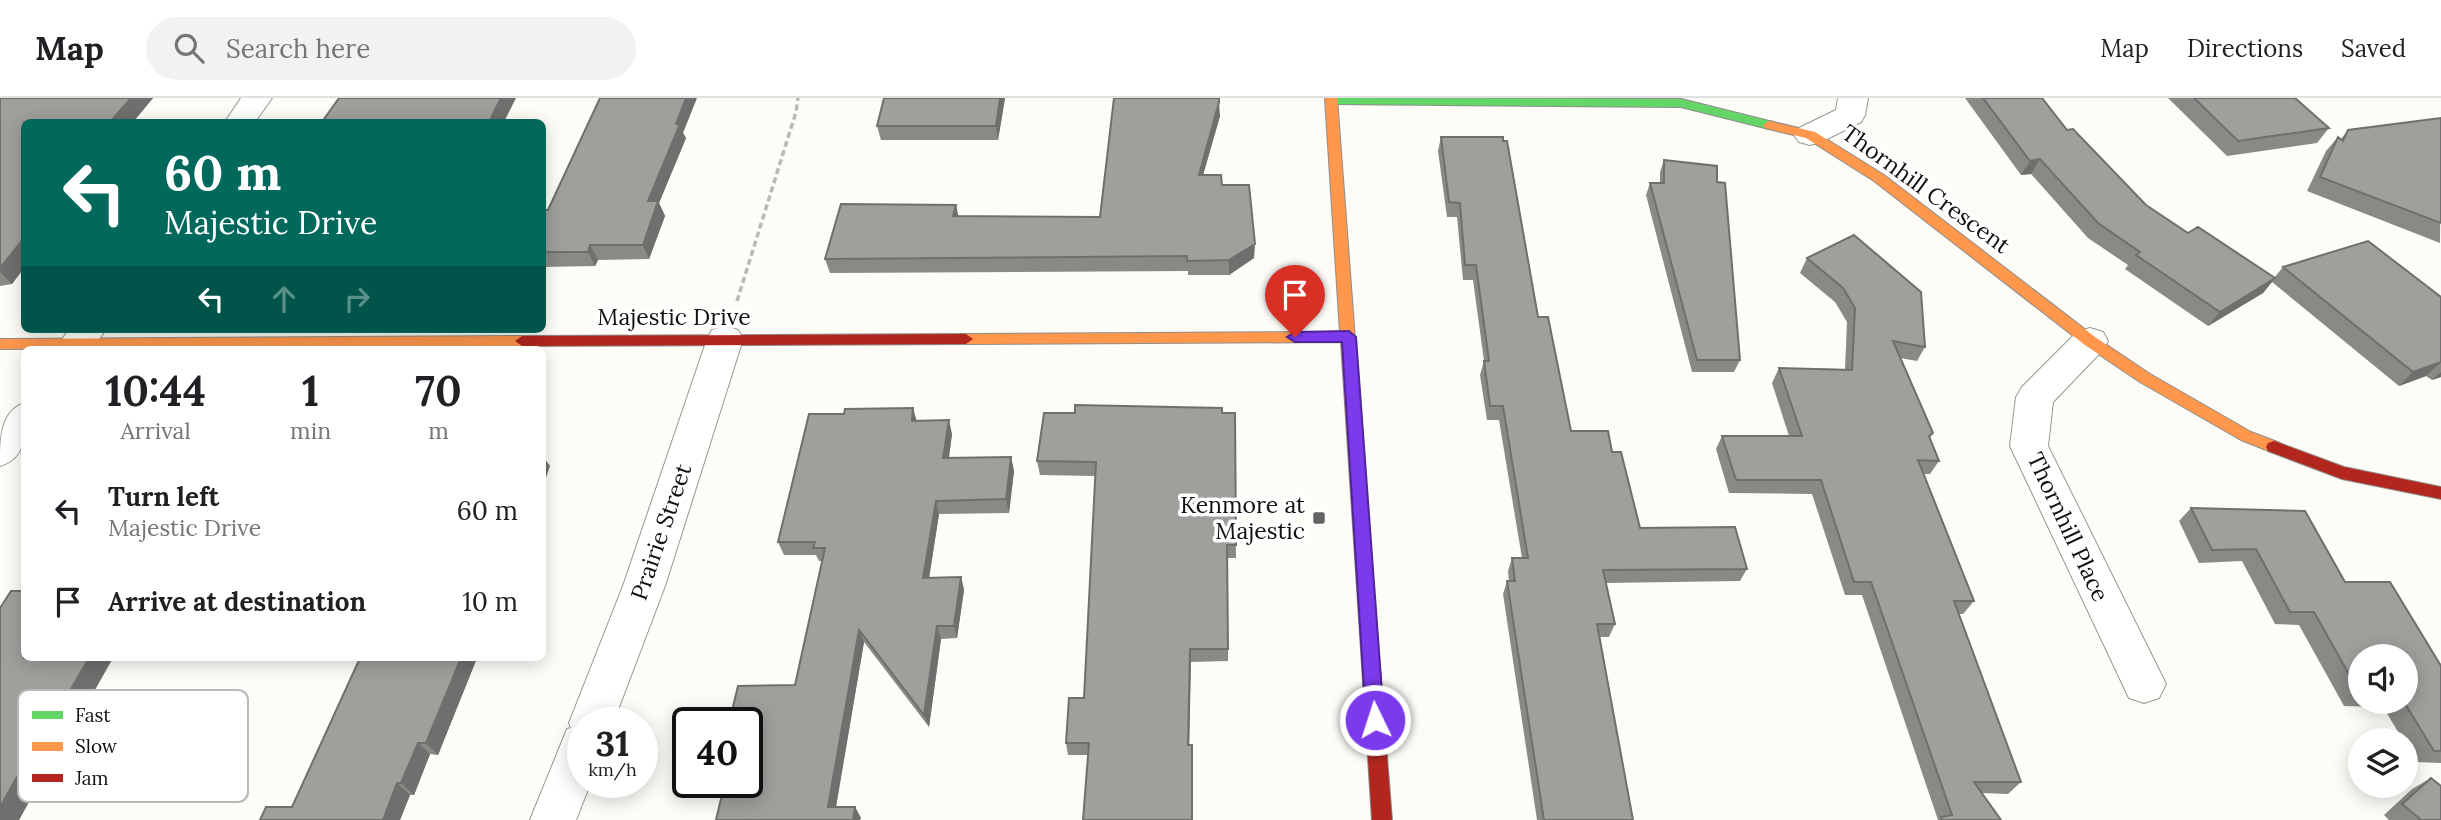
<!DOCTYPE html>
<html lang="en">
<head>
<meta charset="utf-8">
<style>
	:root { --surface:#fff; --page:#f2f2f2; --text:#202124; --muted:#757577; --line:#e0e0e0 }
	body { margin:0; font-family:Lora,serif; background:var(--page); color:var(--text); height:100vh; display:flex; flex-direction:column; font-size:26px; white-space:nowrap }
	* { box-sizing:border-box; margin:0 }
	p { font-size:23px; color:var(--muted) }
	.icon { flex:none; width:38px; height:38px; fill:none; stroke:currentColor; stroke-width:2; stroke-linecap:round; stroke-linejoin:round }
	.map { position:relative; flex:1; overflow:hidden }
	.sheet { position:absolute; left:21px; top:248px; width:525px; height:315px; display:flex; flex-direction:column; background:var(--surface); border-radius:10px; box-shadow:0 4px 18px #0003 }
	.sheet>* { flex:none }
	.guide { position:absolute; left:21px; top:21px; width:525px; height:214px; border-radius:10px; box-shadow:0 4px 18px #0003; background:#00695c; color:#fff; overflow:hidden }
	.fabs { position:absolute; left:2348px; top:546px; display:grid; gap:14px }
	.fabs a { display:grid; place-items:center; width:70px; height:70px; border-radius:50%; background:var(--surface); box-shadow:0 4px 18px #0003; font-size:35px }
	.speed { position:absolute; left:567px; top:609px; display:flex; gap:14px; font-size:35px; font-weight:700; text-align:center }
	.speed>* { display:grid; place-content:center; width:91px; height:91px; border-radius:50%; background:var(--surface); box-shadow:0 4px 18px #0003; line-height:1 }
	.speed small { font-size:18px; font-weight:400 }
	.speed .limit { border:4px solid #111; border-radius:10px; background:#fff; color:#111 }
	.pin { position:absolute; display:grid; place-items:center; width:60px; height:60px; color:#fff; margin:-72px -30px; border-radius:50% 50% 50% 0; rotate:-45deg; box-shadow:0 0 7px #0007 }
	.pin .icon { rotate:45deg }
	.me { position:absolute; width:77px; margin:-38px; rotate:356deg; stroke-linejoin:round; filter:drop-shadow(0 0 5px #0008) }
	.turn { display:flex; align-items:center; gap:24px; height:147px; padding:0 28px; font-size:32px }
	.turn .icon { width:91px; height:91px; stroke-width:2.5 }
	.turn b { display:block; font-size:49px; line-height:60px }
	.lanes { display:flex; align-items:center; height:66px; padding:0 28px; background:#0003; justify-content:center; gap:35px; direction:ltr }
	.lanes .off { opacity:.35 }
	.eta { display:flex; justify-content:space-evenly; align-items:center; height:119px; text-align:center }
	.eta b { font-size:42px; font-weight:700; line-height:49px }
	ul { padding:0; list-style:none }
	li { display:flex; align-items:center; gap:21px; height:91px; padding:0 28px }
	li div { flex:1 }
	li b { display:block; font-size:26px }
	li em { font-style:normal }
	header { display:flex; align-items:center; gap:42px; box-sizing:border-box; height:98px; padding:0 35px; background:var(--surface); border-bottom:2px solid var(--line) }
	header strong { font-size:33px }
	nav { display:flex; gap:38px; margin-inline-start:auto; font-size:24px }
	.search { width:490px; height:63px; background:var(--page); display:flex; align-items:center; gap:18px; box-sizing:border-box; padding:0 24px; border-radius:38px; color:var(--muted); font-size:26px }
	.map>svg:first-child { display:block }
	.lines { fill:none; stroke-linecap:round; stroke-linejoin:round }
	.street-casing { stroke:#979795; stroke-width:2 }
	.fast-casing { stroke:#8e8d8b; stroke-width:2 }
	.slow-casing { stroke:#8e8d8b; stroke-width:2 }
	.jam-casing { stroke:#8e8d8b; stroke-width:2 }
	.path { stroke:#b9b9b8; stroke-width:3.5; stroke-dasharray:6 3.5; stroke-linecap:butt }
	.street { fill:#fffffe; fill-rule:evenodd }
	.fast { fill:#63d668; fill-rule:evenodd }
	.slow { fill:#ff974d; fill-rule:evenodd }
	.jam { fill:#b3261e; fill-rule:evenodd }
	.wall { fill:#8a8986; fill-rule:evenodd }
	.shaded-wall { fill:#716f6d }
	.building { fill:#a19f9c; stroke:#716f6d; stroke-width:2 }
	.route { fill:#7c3aed; stroke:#51269a; stroke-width:2 }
	.poi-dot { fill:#646362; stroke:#fff; stroke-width:2.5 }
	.labels { text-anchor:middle; stroke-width:7; stroke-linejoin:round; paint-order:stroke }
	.street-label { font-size:23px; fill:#111; stroke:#fff }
	.poi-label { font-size:23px; fill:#111; stroke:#fff; text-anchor:end }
	.key { fill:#fff; stroke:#b8b8b8; stroke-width:2 }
	.key-label { font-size:19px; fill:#111 }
</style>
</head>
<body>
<header>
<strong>Map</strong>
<div class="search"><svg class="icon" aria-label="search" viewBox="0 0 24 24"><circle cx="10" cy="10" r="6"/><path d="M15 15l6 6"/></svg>Search here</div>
<nav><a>Map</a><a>Directions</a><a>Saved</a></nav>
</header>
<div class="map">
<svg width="2441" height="722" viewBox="0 0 2441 722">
	<rect width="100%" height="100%" fill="#fdfcf7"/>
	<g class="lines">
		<g class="street-casing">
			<path id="street" d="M241,0H272L255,24H225Z
				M1838,0H1868L1865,17L1861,24L1821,44L1810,47L1799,44L1794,37L1799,30L1836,12Z
				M725,228L738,232L743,241L665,488L613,625H583V684H591L576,722H530L567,631L571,630L569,625L623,488L707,241L712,232Z
				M2090,230L2103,234L2108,243L2103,252L2053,304L2048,348L2166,586L2159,600L2144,605L2129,600L2010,348L2016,299L2022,289L2077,234Z
				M69,231H106L92,252H55Z
				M24,305C26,331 29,359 0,368C0,341 0,314 24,305Z"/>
		</g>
		<g class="fast-casing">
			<path id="fast" d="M1326,0L1681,1L1773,24L1775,27L1769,31L1681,9L1331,6L1327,5Z"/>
		</g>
		<g class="slow-casing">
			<path id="slow" d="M1325,0H1337L1370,443L1368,448L1362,450L1356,448L1354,443L1341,244L966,246L959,241L966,236L1340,234Z
				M1769,23L1815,34L1884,77L2095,239L2150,276L2251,334L2280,345L2282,349L2280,353L2274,355L2241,342L2140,284L2085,247L1874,83L1806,40L1765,30L1763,27Z
				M522,238L529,243L522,248L0,251V241Z"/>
		</g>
		<g class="jam-casing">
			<path id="jam" d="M966,236L973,241L966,246L522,248L515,243L522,238Z
				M2274,343L2344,369L2441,389V401L2342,381L2268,353L2266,349L2268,345Z
				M1362,436L1368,438L1370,443L1392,722H1372L1354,443L1356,438Z"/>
		</g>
		<path class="path" d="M737,203L796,14L798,0"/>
		<use href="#street" class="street"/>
		<use href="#fast" class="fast"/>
		<use href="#slow" class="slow"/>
		<use href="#jam" class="jam"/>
	</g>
	<path class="wall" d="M0,0H153L133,24H24V170L12,186L0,188Z
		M1005,0L998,42H881L877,28Z
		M1965,0H2042L2067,32L2146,107L2188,135L2274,180L2283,169L2441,199V279L2432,282L2426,278L2399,288L2272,184L2263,195L2208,228L2125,171L2128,167L2088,140L2031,76L2021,77Z
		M2168,0H2295L2329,30L2317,45L2227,58Z
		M1220,18L1203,77L1222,87L1254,160L1229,177H1188V173L830,175L825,161L956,107L958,118L1100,119Z
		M2441,20L2440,145L2307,93L2326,53L2338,39L2341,41L2348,32Z
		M683,35L686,40L659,105L665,118L649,161L598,162L595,168L542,169V112H548Z
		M1441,39L1538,219L1571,333L1612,354L1640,430L1747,471L1740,483L1606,485L1615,526L1609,539H1600L1633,722H1537L1503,496L1507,483H1509L1508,473L1512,460H1522L1499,322H1487L1480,277L1484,263L1473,182H1463L1457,119H1447L1438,53Z
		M1664,62L1717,84L1740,262L1734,274H1692L1646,97L1650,85H1660V74Z
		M1807,160L1925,249L1917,263L1900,260L1933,335L1930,340L1939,363L1930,376H1924L1974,503L1963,516H1959L2021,684L2008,696L1982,695L2001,722H1938L1862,497H1845L1812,396L1729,395L1716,351L1722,338H1789L1772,285L1779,270L1845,271L1847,224L1835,204L1800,175Z
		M1222,315H1235L1236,460H1228V563L1191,564L1088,657H1068L1066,645L1084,600L1095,378L1040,377L1037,363Z
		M917,323L952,336L949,359H1011L1014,373L1009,415L939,416L929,480L961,479L964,492L957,540L941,541L929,629L864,544L836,709H855L861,720L722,695L715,684L795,587L822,463H819L816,457H784L778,444Z
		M2191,410L2345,484L2441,568V665L2416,664L2406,648V642H2403L2383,609L2344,608L2299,527L2275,526L2242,463L2199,465L2179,423ZM2361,558L2406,604H2361Z
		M0,510L39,691H36L19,722Z
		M360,560H477L438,657L430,656L414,697H410L400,722H260L292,709Z
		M2431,680L2441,722H2389L2384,717L2412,691Z"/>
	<path class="shaded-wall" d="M131,0H153L133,24H110Z
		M501,0H516L504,24H489Z
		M686,0H697L683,35L686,40L659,105L665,118L649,161L643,147L648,103Z
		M1000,0H1005L998,42L996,28Z
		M1219,4L1220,18L1199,91V77Z
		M2040,61L2031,76L2021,77L2030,63Z
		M956,107L959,121L953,118Z
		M24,140V170L12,186L0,174V170Z
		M1255,146L1254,160L1229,177V162Z
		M590,147L598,162L595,168L588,154Z
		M2275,180L2263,195L2208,228L2220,214Z
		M2441,264L2426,278L2399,288L2413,274Z
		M2441,274V279L2432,282Z
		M913,310L917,324L912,323Z
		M949,322L952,336L947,373L943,360Z
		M542,357L550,368L542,391Z
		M1011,359L1014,373L1009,415L1006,401Z
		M936,403L939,416L927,493L923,480Z
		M961,479L964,492L957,540L954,528Z
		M937,528L941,541L929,629L924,617Z
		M859,532L864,544L834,720L828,709Z
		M1190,551L1191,564L1189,659L1188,647Z
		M89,560H113L39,691L20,679Z
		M461,560H477L438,657L426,645Z
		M418,645L430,656L414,697L401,685Z
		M17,679L36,691L19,722H0V709Z
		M397,685L410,697L400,722H383Z
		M855,709L861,720L860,722H853Z"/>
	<path class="building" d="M0,0H131L110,24H24V140L0,170Z
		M339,0H501L489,24H322Z
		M600,0H686L676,26H680L648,103H658L643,147H590L588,154H542V112H548Z
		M884,0H1000L996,28H877Z
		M1114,0H1219V4L1199,77H1221L1222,87H1249L1255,146L1229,162L1187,163V158L825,161L841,106L956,107L953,118L1100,119Z
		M1983,0H2042L2067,32L2073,31L2146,107L2188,135L2198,129L2275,180L2220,214L2136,157L2140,154L2098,125L2040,61L2030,63Z
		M2194,0H2295L2329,30L2238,43Z
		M2441,20V125L2320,79L2338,39L2343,43L2348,32Z
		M1441,39H1503V43H1507L1538,219H1548L1571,333H1608L1612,354H1621L1640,430L1735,429L1747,471L1603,472L1615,526H1597L1633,722H1544L1507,483H1515L1512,460H1528L1503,308H1490L1484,263H1489L1476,167H1465L1460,105L1449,104Z
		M1664,62L1717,68V84L1725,85L1740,262H1697L1650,85H1664Z
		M1854,137L1921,194L1925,249L1893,243L1933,335L1929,338L1939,363L1918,362L1974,503H1954L2021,684H1974L2001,722H1942L1941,719L1952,717L1871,484H1854L1821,382H1736L1722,338H1802L1779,270L1852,272L1855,210L1843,190L1807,160Z
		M2368,143L2441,199V264L2413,274L2283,169Z
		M1075,307L1222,310V315H1235L1236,447H1227L1228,551H1190L1188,647H1192V722H1083L1089,645H1066L1069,600H1084L1096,364L1037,363L1044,315H1075Z
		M913,310L912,323L949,322L943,360L1011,359L1006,401L936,403L923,480L961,479L954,528H937L924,617L859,532L828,709H855L853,722H716L725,684H715H747V625H729L738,588L795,587L825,450H813L815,444H778L809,316H844L845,311Z
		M2191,410L2305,413L2345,484H2390L2441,568V653H2434L2404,604H2406V558H2361L2360,596L2314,514H2290L2256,451L2212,452Z
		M11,493H24V560H89L20,679H17L0,709V510Z
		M360,560H461L426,645H418L401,685H397L383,722H260L266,709H292Z
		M2431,680L2441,688V722H2418L2420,721L2402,706Z"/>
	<path class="route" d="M1349,233L1356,239L1384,622L1381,628L1375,630L1368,628L1366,622L1342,244H1295L1287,239L1295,234Z"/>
	<rect class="poi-dot" x="1312" y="413" width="14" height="14" rx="3.5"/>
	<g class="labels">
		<g class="street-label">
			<text transform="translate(1926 91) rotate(36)" y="8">Thornhill Crescent</text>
			<text x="674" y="227">Majestic Drive</text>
			<text transform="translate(2068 429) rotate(65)" y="8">Thornhill Place</text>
			<text transform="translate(661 434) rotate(-71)" y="8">Prairie Street</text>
		</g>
		<g class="poi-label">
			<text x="1305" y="415">Kenmore at<tspan x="1305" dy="26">Majestic</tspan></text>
		</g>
	</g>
	<rect x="18" y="592" width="230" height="112" rx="10" class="key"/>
	<rect x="32" y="613" width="31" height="8" fill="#63d668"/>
	<rect x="32" y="644" width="31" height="9" fill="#ff974d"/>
	<rect x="32" y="676" width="31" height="8" fill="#b3261e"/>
	<g class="key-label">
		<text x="75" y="624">Fast</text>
		<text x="75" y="655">Slow</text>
		<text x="75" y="687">Jam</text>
	</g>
</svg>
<div class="fabs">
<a><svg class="icon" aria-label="sound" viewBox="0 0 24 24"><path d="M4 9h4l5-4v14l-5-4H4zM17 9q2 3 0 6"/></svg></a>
<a><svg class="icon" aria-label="layers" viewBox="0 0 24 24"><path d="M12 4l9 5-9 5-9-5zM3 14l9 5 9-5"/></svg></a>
</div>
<div class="speed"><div>31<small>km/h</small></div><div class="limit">40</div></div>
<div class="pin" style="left:1295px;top:239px;background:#d93025"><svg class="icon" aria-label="arrive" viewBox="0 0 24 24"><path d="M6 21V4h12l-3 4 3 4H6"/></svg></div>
<svg class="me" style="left:1375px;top:622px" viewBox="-20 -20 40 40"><circle r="17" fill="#7c3aed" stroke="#fff" stroke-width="3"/><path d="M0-11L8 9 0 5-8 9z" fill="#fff"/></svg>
<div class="guide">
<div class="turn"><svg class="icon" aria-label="left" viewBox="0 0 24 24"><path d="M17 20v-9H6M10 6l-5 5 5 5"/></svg><div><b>60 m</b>Majestic Drive</div></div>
<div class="lanes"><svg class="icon" aria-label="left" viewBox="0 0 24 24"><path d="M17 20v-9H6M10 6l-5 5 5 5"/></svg><svg class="icon off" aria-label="ahead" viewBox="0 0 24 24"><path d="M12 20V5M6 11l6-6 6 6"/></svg><svg class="icon off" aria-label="right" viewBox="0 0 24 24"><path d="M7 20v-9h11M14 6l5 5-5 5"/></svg></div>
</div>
<section class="sheet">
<div class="eta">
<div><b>10:44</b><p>Arrival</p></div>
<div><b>1</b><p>min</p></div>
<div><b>70</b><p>m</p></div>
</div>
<ul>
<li><svg class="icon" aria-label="left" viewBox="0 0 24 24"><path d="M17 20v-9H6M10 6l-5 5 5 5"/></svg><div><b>Turn left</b><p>Majestic Drive</p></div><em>60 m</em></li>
<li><svg class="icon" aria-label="arrive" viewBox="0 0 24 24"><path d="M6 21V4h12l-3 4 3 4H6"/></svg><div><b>Arrive at destination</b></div><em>10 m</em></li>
</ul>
</section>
</div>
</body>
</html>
